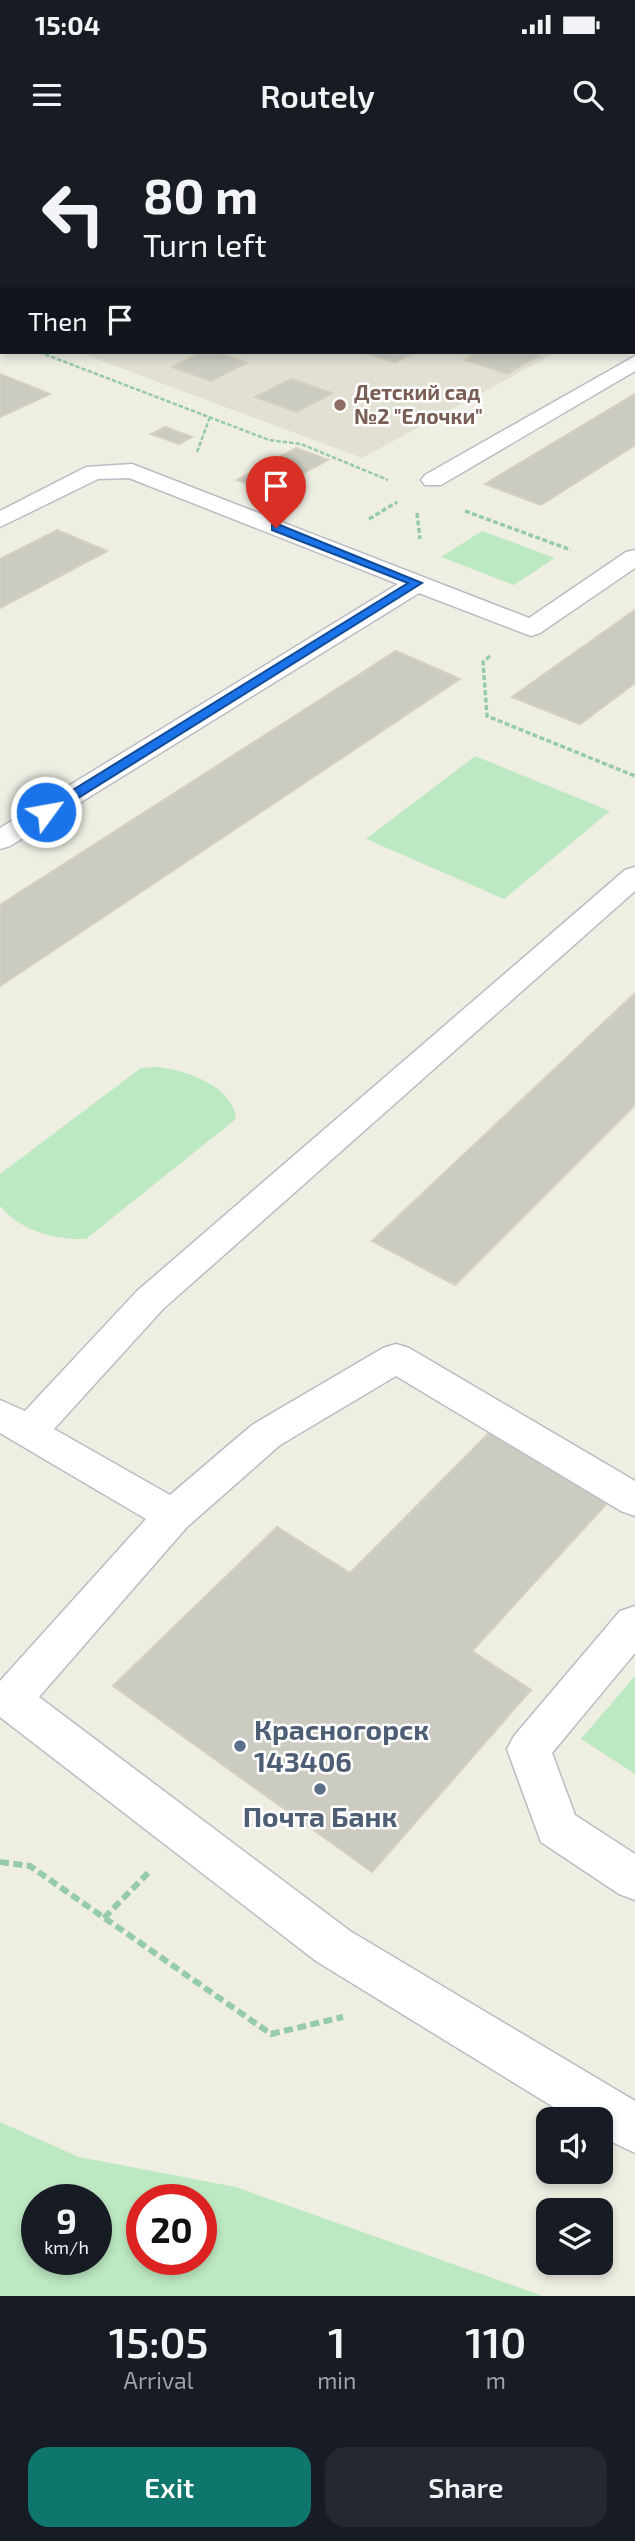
<!DOCTYPE html>
<html lang="en">
<head>
<meta charset="utf-8">
<style>
	:root { --surface:#171b24; --page:#242831; --text:#f1f3f6; --muted:#9ea1a6; --accent:#0f766e }
	body { margin:0; font-family:"Exo 2",sans-serif; background:var(--page); color:var(--text); height:100vh; display:flex; flex-direction:column; font-size:26px; white-space:nowrap }
	* { box-sizing:border-box; margin:0 }
	p { font-size:23px; color:var(--muted) }
	.icon { flex:none; width:38px; height:38px; fill:none; stroke:currentColor; stroke-width:2; stroke-linecap:round; stroke-linejoin:round }
	.map { position:relative; height:2156px; overflow:hidden }
	.panel { display:flex; flex-direction:column; background:var(--surface); flex:1 }
	.panel>* { flex:none }
	.guide { position:absolute; left:0px; top:0px; width:635px; height:214px; box-shadow:0 4px 10px #0003; background:#171b24; color:var(--text); overflow:hidden }
	.controls { position:absolute; left:536px; top:1967px; display:grid; gap:14px }
	.controls a { display:grid; place-items:center; width:77px; height:77px; border-radius:14px; background:var(--surface); box-shadow:0 4px 10px #0003; font-size:35px }
	.speed { position:absolute; left:21px; top:2044px; display:flex; gap:14px; font-size:35px; font-weight:700; text-align:center }
	.speed>* { display:grid; place-content:center; width:91px; height:91px; border-radius:50%; background:var(--surface); box-shadow:0 4px 10px #0003; line-height:1 }
	.speed small { font-size:18px; font-weight:400 }
	.speed .limit { border:10px solid #d22; background:#fff; color:#111 }
	.pin { position:absolute; display:grid; place-items:center; width:60px; height:60px; color:#fff; margin:-72px -30px; border-radius:50% 50% 50% 0; rotate:-45deg; box-shadow:0 0 7px #0007 }
	.pin .icon { rotate:45deg }
	.me { position:absolute; width:77px; margin:-38px; rotate:58deg; stroke-linejoin:round; filter:drop-shadow(0 0 5px #0008) }
	.turn { display:flex; align-items:center; gap:24px; height:147px; padding:0 28px; font-size:32px }
	.turn .icon { width:91px; height:91px; stroke-width:2.5 }
	.turn b { display:block; font-size:49px; line-height:60px }
	.then { display:flex; align-items:center; height:66px; padding:0 28px; background:#0003; gap:14px; font-size:26px }
	.eta { display:flex; justify-content:space-evenly; align-items:center; height:119px; text-align:center }
	.eta b { font-size:42px; font-weight:600; line-height:49px }
	.cta { display:flex; gap:14px; margin-top:auto; padding:14px 28px }
	.cta a { flex:1; height:80px; border-radius:21px; background:var(--accent); color:#fff; font-size:28px; font-weight:600; line-height:80px; text-align:center }
	.cta a+a { background:var(--page); color:var(--text) }
	.status { display:flex; justify-content:space-between; align-items:center; height:49px; padding:0 35px; background:var(--surface); direction:ltr }
	.status svg { height:19px; fill:currentColor }
	header { display:flex; justify-content:space-between; align-items:center; height:91px; padding:0 28px; background:var(--surface); font-size:32px; font-weight:600 }
	.map>svg:first-child { display:block }
	.education { fill:#e1e0d3 }
	.green { fill:#bde9c2; fill-rule:evenodd }
	.building { fill:#cccbc2; stroke:#d4d0c0; stroke-width:2 }
	.lines { fill:none; stroke-linecap:round; stroke-linejoin:round }
	.lane-casing { stroke:#babcc3; stroke-width:3 }
	.path-far2 { stroke:#95caab; stroke-width:2.5; stroke-dasharray:4.5 2; stroke-linecap:butt }
	.path-far1 { stroke:#95caab; stroke-width:3.5; stroke-dasharray:5 2.5; stroke-linecap:butt }
	.path { stroke:#95caab; stroke-width:6; stroke-dasharray:9 4.5; stroke-linecap:butt }
	.lane { fill:#fff; fill-rule:evenodd }
	.route { fill:#1a73e8; stroke:#114b97; stroke-width:2 }
	.education-dot { fill:#8d6e63; stroke:#fff; stroke-width:2.5 }
	.service-dot { fill:#5c6f8a; stroke:#fff; stroke-width:2.5 }
	.labels { text-anchor:middle; stroke-width:5; stroke-linejoin:round; paint-order:stroke }
	.far-education-label { font-size:21px; font-weight:bold; fill:#785e54; stroke:#fff; text-anchor:start }
	.near-service-label { font-size:28px; font-weight:bold; fill:#4e5e75; stroke:#fff; text-anchor:start }
</style>
</head>
<body>
<div class="status"><b>15:04</b><svg viewBox="0 0 49 12"><path d="M0 12V9h3v3zM5 12V6h3v6zM10 12V3h3v9zM15 12V0h3v12zM26 1h20v11H26zM47 4h2v5h-2z"/></svg></div>
<header><svg class="icon" aria-label="menu" viewBox="0 0 24 24"><path d="M4 6h16M4 12h16M4 18h16"/></svg>Routely<svg class="icon" aria-label="search" viewBox="0 0 24 24"><circle cx="10" cy="10" r="6"/><path d="M15 15l6 6"/></svg></header>
<div class="map">
<svg width="635" height="2156" viewBox="0 0 635 2156">
	<rect width="100%" height="100%" fill="#efeee3"/>
	<path class="education" d="M78,212H557L362,318Z"/>
	<path class="green" d="M482,391L555,418L514,445L441,417Z
		M475,616L610,671L504,759L366,699Z
		M158,927C186,930 233,946 236,979L86,1099C55,1100 21,1091 0,1066V1034L141,928Z
		M635,1536V1634L581,1599Z
		M0,1982L79,2017L236,2047L543,2156H0ZM37,2060H96V2119H37ZM142,2060H201V2119H142Z"/>
	<path class="building" d="M352,0H450L456,2H348Z
		M202,212H215L247,223L211,241L172,227Z
		M363,212H416L395,223Z
		M479,212H526L539,216L507,234L465,220Z
		M0,234L50,254L0,277Z
		M291,239L332,253L297,272L255,257Z
		M635,254V305L541,365L485,344Z
		M165,287L192,297L179,304L151,294Z
		M296,308L328,320L269,352L237,340Z
		M57,390L107,411L0,468V419Z
		M635,470V543L580,584L512,557Z
		M396,511L460,539L0,846V765Z
		M635,853V965L455,1145L372,1101Z
		M490,1292L609,1361L472,1511L531,1550L372,1732L113,1546L277,1387L350,1433Z"/>
	<g class="lines">
		<g class="lane-casing">
			<path id="lane" d="M52,0H73L50,2Z
				M229,0H279L281,2H230Z
				M571,0H594L596,2H572Z
				M634,9H635V20H634Z
				M0,18H2V28H0Z
				M634,108H635V121L634,120Z
				M635,216V231L441,345H425L421,340L425,335Z
				M132,324L529,478L626,412L635,410V428L540,493L531,496L419,453L10,706L0,709V688L398,444L129,338L98,339L0,387V371L86,327Z
				M635,727V751L163,1169L54,1289L170,1355L252,1285L383,1208L396,1204L409,1208L635,1341V1376L621,1371L396,1236L280,1305L187,1387L39,1557L350,1791L635,1961V2013L600,1996V1979H573L316,1821L0,1577V1541L146,1379L0,1293V1260L25,1271L137,1151L625,730Z
				M635,1466V1513L552,1613L575,1675L635,1714V1760L619,1754L541,1702L507,1609L514,1596L620,1471Z"/>
		</g>
		<path class="path-far2" d="M39,212L269,300L301,304L388,340
			M197,312L210,277"/>
		<path class="path-far1" d="M465,371L571,410
			M417,373L420,399
			M369,379L397,362
			M490,516L483,522L487,576L635,636"/>
		<path class="path" d="M0,1722L30,1726L271,1894L343,1877
			M104,1778L149,1732"/>
		<use href="#lane" class="lane"/>
	</g>
	<path class="route" d="M272,385H280L422,443L51,675H42V669L408,443L272,390Z"/>
	<circle class="education-dot" cx="340" cy="265" r="7"/>
	<g class="service-dot">
		<circle cx="240" cy="1606" r="7"/>
		<circle cx="320" cy="1649" r="7"/>
	</g>
	<g class="labels">
		<g class="far-education-label">
			<text x="354" y="260">Детский сад<tspan x="354" dy="24">№2 "Елочки"</tspan></text>
		</g>
		<g class="near-service-label">
			<text x="254" y="1600">Красногорск<tspan x="254" dy="32">143406</tspan></text>
			<text x="320" y="1687" text-anchor="middle">Почта Банк</text>
		</g>
	</g>
</svg>
<div class="controls">
<a><svg class="icon" aria-label="sound" viewBox="0 0 24 24"><path d="M4 9h4l5-4v14l-5-4H4zM17 9q2 3 0 6"/></svg></a>
<a><svg class="icon" aria-label="layers" viewBox="0 0 24 24"><path d="M12 4l9 5-9 5-9-5zM3 14l9 5 9-5"/></svg></a>
</div>
<div class="speed"><div>9<small>km/h</small></div><div class="limit">20</div></div>
<div class="pin" style="left:276px;top:388px;background:#d93025"><svg class="icon" aria-label="arrive" viewBox="0 0 24 24"><path d="M6 21V4h12l-3 4 3 4H6"/></svg></div>
<svg class="me" style="left:46px;top:672px" viewBox="-20 -20 40 40"><circle r="17" fill="#1a73e8" stroke="#fff" stroke-width="3"/><path d="M0-11L8 9 0 5-8 9z" fill="#fff"/></svg>
<div class="guide">
<div class="turn"><svg class="icon" aria-label="left" viewBox="0 0 24 24"><path d="M17 20v-9H6M10 6l-5 5 5 5"/></svg><div><b>80 m</b>Turn left</div></div>
<div class="then">Then<svg class="icon" aria-label="arrive" viewBox="0 0 24 24"><path d="M6 21V4h12l-3 4 3 4H6"/></svg></div>
</div>
</div>
<section class="panel">
<div class="eta">
<div><b>15:05</b><p>Arrival</p></div>
<div><b>1</b><p>min</p></div>
<div><b>110</b><p>m</p></div>
</div>
<div class="cta"><a>Exit</a><a>Share</a></div>
</section>
</body>
</html>
